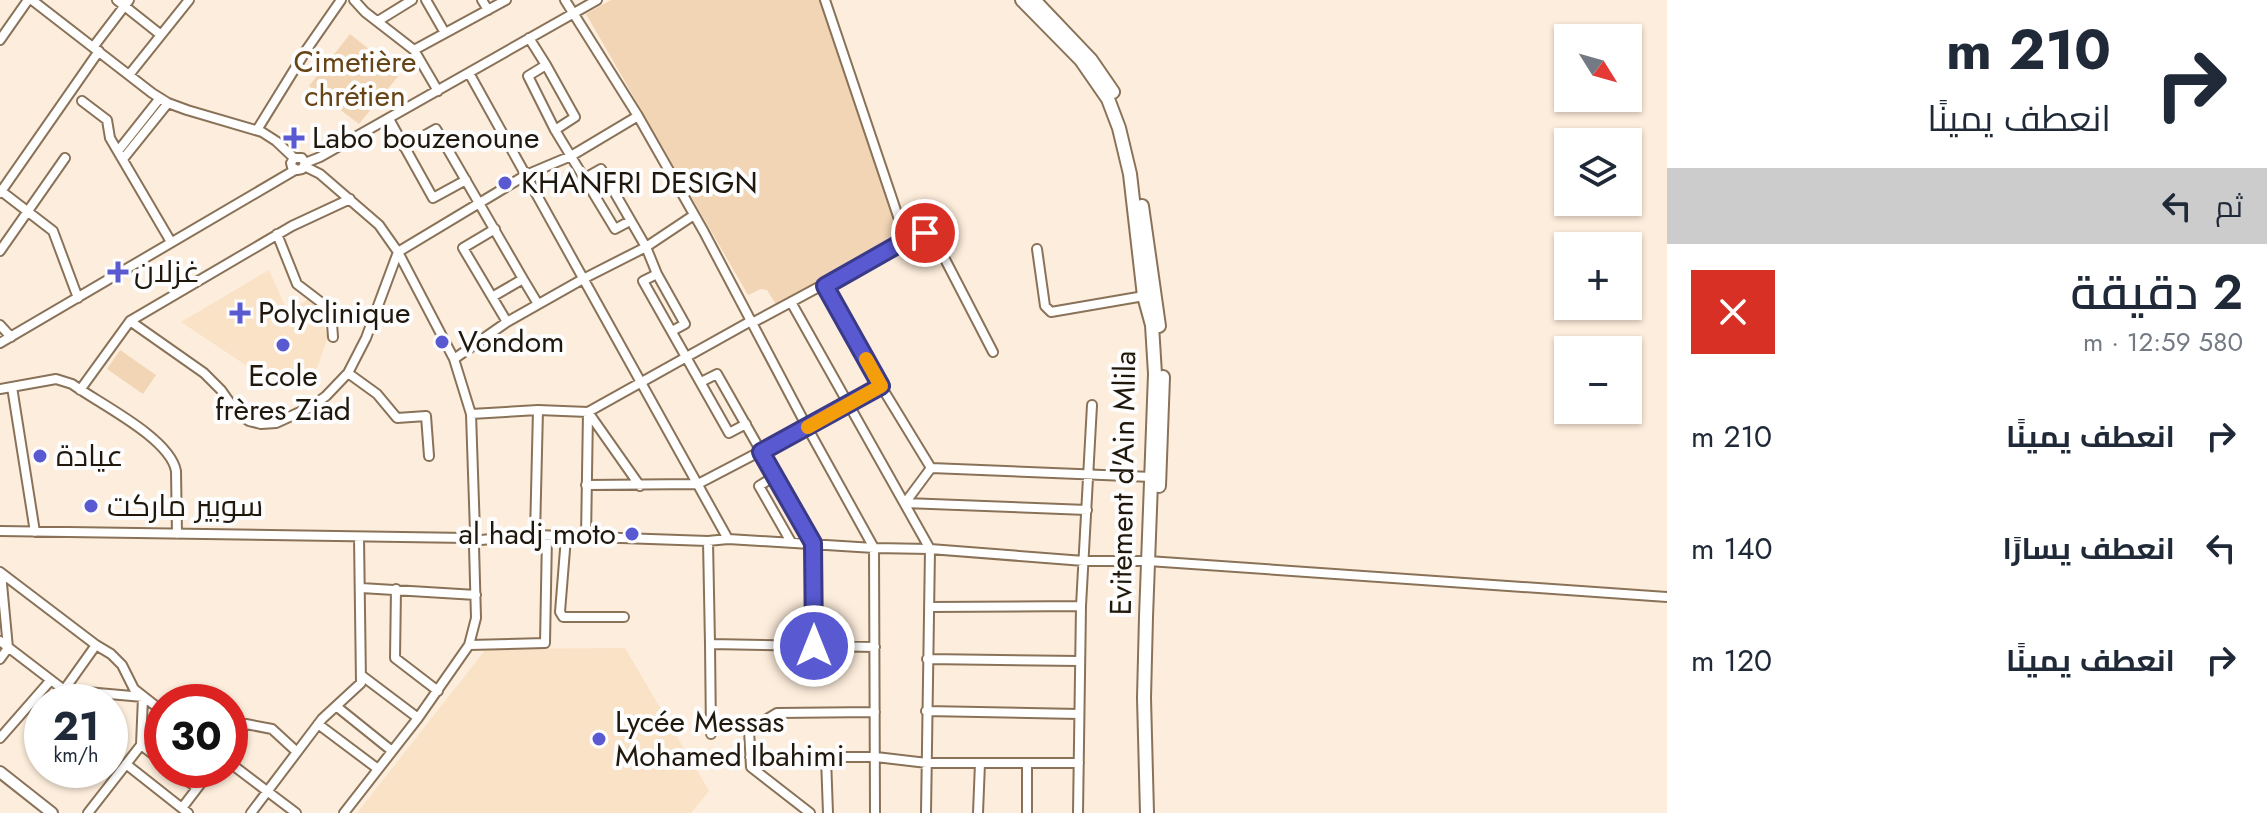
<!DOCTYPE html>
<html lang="ar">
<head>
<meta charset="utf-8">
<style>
	:root { --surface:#fff; --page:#f6f6f7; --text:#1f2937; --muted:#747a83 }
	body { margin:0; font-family:Jost,Cairo,sans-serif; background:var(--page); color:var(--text); direction:rtl; height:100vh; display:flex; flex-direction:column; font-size:30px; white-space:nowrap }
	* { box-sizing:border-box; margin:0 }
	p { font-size:26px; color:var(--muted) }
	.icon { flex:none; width:44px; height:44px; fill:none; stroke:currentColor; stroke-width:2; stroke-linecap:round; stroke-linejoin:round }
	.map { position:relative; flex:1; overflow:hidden; direction:ltr }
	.drawer { display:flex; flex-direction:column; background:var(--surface); width:600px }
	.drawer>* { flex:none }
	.banner { background:#fff; color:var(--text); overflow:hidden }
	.needle { width:52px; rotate:127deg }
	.controls { position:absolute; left:1554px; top:24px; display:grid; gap:16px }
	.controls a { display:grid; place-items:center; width:88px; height:88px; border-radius:0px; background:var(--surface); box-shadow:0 2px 6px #0004; font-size:40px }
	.speed { position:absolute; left:24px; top:684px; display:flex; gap:16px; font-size:40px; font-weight:700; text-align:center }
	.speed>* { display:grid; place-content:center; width:104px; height:104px; border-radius:50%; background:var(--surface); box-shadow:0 2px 6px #0004; line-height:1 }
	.speed small { font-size:20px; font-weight:400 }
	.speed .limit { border:12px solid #d22; background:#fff; color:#111 }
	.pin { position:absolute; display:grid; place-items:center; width:68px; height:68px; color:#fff; margin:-34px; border:4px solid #fff; border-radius:50%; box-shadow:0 2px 8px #0007 }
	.me { position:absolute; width:88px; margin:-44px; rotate:0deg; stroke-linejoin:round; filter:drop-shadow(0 0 6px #0008) }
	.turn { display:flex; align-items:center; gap:28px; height:168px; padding:0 24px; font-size:36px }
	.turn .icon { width:104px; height:104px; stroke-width:2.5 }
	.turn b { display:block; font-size:56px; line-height:68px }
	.then { display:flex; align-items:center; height:76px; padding:0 24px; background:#0003; gap:16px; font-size:30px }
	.round { display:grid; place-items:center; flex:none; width:84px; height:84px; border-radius:0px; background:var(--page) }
	.headline { display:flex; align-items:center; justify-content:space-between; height:136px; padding:0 24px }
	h1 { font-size:48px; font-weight:600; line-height:60px }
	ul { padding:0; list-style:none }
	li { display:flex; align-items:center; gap:24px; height:112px; padding:0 24px }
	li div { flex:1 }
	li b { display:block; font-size:30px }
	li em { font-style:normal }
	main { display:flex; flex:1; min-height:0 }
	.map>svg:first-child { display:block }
	.built { fill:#fae2c6 }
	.green { fill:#f1d5b5 }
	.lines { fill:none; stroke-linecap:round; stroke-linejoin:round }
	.minor-casing { stroke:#897258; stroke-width:12 }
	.major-casing { stroke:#897258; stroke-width:14 }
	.highway-casing { stroke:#897258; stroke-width:16 }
	.minor { stroke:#fff; stroke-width:8 }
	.major { stroke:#fff; stroke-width:10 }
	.highway { stroke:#fff; stroke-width:12 }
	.route-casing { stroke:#3a3a88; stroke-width:20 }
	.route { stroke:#595ad2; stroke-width:14 }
	.slow { stroke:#f59e0b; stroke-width:14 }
	.poi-dot { fill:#595ad2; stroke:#fdfdfd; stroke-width:3 }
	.labels { text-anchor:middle; stroke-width:8; stroke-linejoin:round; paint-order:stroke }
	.park-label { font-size:30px; fill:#674415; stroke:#fdfdfd }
	.poi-label { font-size:30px; fill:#20180d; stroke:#fdfdfd; text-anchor:start }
	.street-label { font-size:30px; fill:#20180d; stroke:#fdfdfd }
</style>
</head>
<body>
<main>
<section class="drawer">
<div class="banner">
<div class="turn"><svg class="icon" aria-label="right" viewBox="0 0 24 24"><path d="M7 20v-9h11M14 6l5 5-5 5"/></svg><div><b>210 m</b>انعطف يمينًا</div></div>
<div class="then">ثم<svg class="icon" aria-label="left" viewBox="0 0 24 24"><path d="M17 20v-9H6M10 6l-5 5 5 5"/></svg></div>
</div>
<div class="headline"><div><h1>2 دقيقة</h1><p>580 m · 12:59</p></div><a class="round" style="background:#d93025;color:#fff"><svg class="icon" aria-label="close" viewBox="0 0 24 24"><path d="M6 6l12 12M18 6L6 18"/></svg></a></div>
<ul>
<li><svg class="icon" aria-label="right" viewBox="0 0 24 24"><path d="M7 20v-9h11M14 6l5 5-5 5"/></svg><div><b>انعطف يمينًا</b></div><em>210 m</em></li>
<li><svg class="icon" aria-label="left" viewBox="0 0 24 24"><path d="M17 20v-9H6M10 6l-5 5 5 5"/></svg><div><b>انعطف يسارًا</b></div><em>140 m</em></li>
<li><svg class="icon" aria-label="right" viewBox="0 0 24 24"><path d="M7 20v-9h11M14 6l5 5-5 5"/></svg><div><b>انعطف يمينًا</b></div><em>120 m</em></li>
</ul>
</section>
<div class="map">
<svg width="1667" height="813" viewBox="0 0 1667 813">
	<rect width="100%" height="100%" fill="#fdeddc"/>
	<path class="built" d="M269,270L285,306L281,310L284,315L310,298L328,337L317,368L283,390L181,322Z
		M625,648L709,791L691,813H357L486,649Z"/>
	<path class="green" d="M611,0H821L901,239L777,306L767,290L761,289L748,295L586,14Z
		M350,34L400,74L359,124L309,86Z
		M120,350L156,375L143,394L107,369Z"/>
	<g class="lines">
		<g class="minor-casing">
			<path id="minor" d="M32,0L152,93L168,103L187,110L262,132L276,141L294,158H302L305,163L302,169L297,170L292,167L291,163L294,158
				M117,0L161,35
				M354,0L365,12L414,50L438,91
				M426,0L445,33
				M482,0L488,10
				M565,0L638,116L704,232L807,427L874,548L875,813
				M825,0L906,240
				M378,21L412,0
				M529,38L546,65L528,76L555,130L615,229L630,221
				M0,40L28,0
				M94,46L129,0
				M414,50L506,0
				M546,65L575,117L555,130
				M469,73L728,539
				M129,75L189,0
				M82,101L107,120L110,138L171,242
				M389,119L433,198L466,180
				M257,130L307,49L341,0
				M404,147L436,129L523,279
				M118,151L160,98
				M123,159L168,103
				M305,163L320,157L597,0
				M304,166L320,174L379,225L398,252L454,359L471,414L475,532
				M585,178L601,169L646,247L657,274L685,324L672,331
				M1,191L53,231L78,298
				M0,193L99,51
				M495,229L463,248L507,322
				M277,234L297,284L331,310L333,337
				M1037,249L1045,306L1051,312L1144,296
				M0,251L65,158
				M657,274L643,281L729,433L746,424
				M825,286L881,386L931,468L905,503L1087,510
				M492,297L523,279L538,304
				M791,302L930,549L926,813
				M130,321L204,373L221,390L238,414L249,421L261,424L276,423L311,407L326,396L348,373L366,338L398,252L526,175L571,156L638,116
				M752,323L906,240L925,233L933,236L993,352
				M0,325L11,337
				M0,343L295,170
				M454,359L507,322L583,279L646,247L694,215
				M348,373L377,394L397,418L426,416L429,456
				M701,382L717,374L813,543L814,675
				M12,387L35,532
				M0,389L56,379L72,384C100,404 170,438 176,471L177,534
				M80,390L130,321L292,226L350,199
				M471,414L538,410L588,412L586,538
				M931,468L1152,477
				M775,476L759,486L791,542
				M586,485L698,484L807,427L881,386
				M640,486L588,412L751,321
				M0,531L468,538
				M535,535L538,410
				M566,537L560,612L563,617H624
				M481,540L535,535L708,541L728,539L874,548L930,549L1084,561H1148L1667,597
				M708,541L710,644
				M0,572L96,645L111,654L122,665L134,689L162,711
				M361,588L476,595
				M396,589L395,658L438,691
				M929,607L1081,606
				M0,641L64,690L143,697L141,745L88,813
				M469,645L545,643L547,536
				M0,659L8,648L1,573
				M927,659L1079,661
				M361,675L418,718
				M64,690L96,645
				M336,706L392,751
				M926,711L1079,714
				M318,724L378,769
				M711,734L710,644L875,647
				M0,738L50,681
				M141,745L162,761
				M230,745L246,724L272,729L297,752
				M750,757H876L927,763H1079
				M826,758L828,813
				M230,763L296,813
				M126,764L188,813
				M1027,764V813
				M174,770L197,788
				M182,808L211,770
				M251,813L322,719L361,683L359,537
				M344,813L418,718L469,645L476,618L474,546
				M810,813L751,767L749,730L777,713L875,712
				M978,813L980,763
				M1078,813L1081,606L1092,405"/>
		</g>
		<g class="major-casing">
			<path id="major" d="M0,772L52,813"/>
		</g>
		<g class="highway-casing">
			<path id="highway" d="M1022,0L1081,60L1108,99L1119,128L1130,174L1144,296L1152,325L1155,374L1146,617L1144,698L1147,813
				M1034,0L1091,60L1113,92
				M1142,206L1159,326
				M1159,486L1163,377"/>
		</g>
		<use href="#minor" class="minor"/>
		<use href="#major" class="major"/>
		<use href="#highway" class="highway"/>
	</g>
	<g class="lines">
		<g class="route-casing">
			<path id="route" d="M814,646L813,543L761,452L881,386L825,286L906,240L925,233"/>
		</g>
		<use href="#route" class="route"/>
		<path class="slow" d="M808,427L881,386L866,359"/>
	</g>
	<g class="poi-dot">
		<path d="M290 126h8v8h8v8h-8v8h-8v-8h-8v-8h8z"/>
		<circle cx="505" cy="183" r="8"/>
		<path d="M114 260h8v8h8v8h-8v8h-8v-8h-8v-8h8z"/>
		<path d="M236 301h8v8h8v8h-8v8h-8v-8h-8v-8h8z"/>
		<circle cx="442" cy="342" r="8"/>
		<circle cx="283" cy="345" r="8"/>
		<circle cx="40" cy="456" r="8"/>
		<circle cx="91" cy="506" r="8"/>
		<circle cx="632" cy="534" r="8"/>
		<circle cx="599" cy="739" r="8"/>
	</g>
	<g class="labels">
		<g class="park-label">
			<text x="355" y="72">Cimetière<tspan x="355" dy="34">chrétien</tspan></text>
		</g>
		<g class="poi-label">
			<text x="312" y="148">Labo bouzenoune</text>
			<text x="521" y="193">KHANFRI DESIGN</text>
			<text x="134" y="282">غزلان</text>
			<text x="258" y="323">Polyclinique</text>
			<text x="458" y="352">Vondom</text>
			<text x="283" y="386" text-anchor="middle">Ecole<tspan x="283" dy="34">frères Ziad</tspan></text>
			<text x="56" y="466">عيادة</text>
			<text x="107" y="516">سوبير ماركت</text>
			<text x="616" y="544" text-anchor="end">al hadj moto</text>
			<text x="615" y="732">Lycée Messas<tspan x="615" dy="34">Mohamed Ibahimi</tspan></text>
		</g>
		<g class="street-label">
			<text transform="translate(1123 483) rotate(-89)" y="10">Evitement d'Ain Mlila</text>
		</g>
	</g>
</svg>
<div class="controls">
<a><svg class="needle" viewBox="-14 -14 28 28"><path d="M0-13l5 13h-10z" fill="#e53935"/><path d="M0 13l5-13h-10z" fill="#747a83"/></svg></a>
<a><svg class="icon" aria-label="layers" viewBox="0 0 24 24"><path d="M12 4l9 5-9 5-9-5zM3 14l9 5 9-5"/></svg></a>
<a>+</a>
<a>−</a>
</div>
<div class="speed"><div>21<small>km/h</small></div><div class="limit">30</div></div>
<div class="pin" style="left:925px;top:233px;background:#d93025"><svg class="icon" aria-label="arrive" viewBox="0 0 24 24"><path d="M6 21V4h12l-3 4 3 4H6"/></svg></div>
<svg class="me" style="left:814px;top:646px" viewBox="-20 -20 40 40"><circle r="17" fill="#595ad2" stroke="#fff" stroke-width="3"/><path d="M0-11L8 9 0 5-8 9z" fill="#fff"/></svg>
</div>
</main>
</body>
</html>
